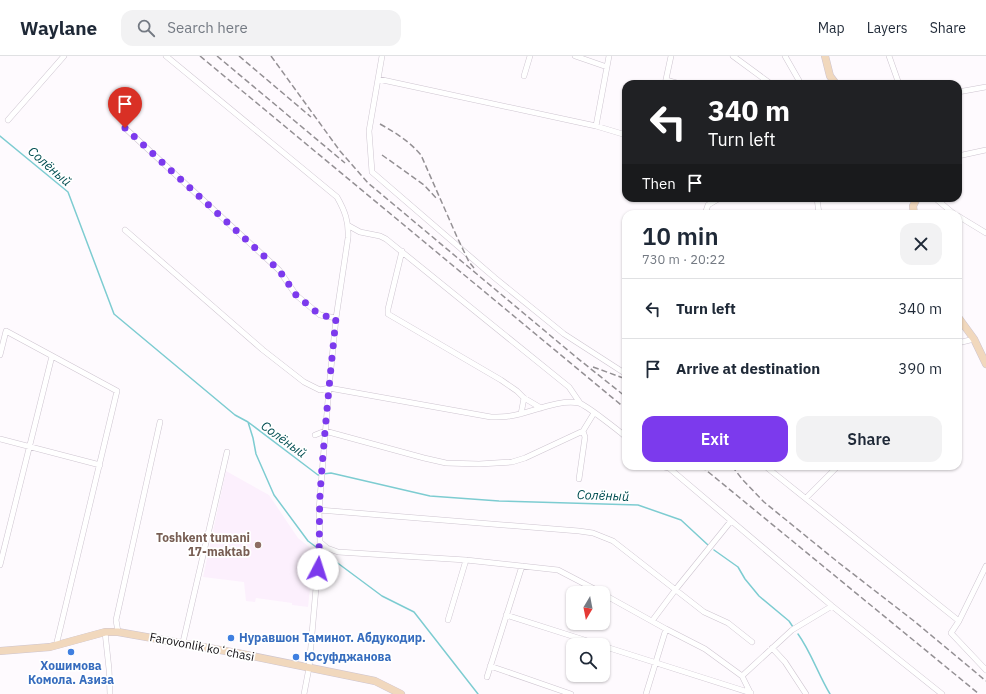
<!DOCTYPE html>
<html lang="en">
<head>
<meta charset="utf-8">
<style>
	:root { --surface:#fff; --page:#f2f2f3; --text:#1f2937; --muted:#747a83; --line:#e0e1e3; --accent:#7c3aed }
	body { margin:0; font-family:"IBM Plex Sans",sans-serif; background:var(--page); color:var(--text); height:100vh; display:flex; flex-direction:column; font-size:15px; white-space:nowrap }
	* { box-sizing:border-box; margin:0 }
	p { font-size:13px; color:var(--muted) }
	.icon { flex:none; width:22px; height:22px; fill:none; stroke:currentColor; stroke-width:2; stroke-linecap:round; stroke-linejoin:round }
	.map { position:relative; flex:1; overflow:hidden }
	.panel { position:absolute; left:622px; top:154px; width:340px; height:260px; display:flex; flex-direction:column; background:var(--surface); border-radius:12px; box-shadow:0 1px 3px #0004 }
	.panel>* { flex:none }
	.banner { position:absolute; left:622px; top:24px; width:340px; height:122px; border-radius:12px; box-shadow:0 1px 3px #0004; background:#202124; color:#fff; overflow:hidden }
	.needle { width:26px; rotate:190deg }
	.fabs { position:absolute; left:566px; top:530px; display:grid; gap:8px }
	.fabs a { display:grid; place-items:center; width:44px; height:44px; border-radius:8px; background:var(--surface); box-shadow:0 1px 3px #0004; font-size:20px }
	.pin { position:absolute; display:grid; place-items:center; width:34px; height:34px; color:#fff; margin:-41px -17px; border-radius:50% 50% 50% 0; rotate:-45deg; box-shadow:0 0 4px #0007 }
	.pin .icon { rotate:45deg }
	.me { position:absolute; width:44px; margin:-22px; rotate:5deg; stroke-linejoin:round; filter:drop-shadow(0 0 3px #0008) }
	.turn { display:flex; align-items:center; gap:14px; height:84px; padding:0 20px; font-size:18px }
	.turn .icon { width:52px; height:52px; stroke-width:2.5 }
	.turn b { display:block; font-size:28px; line-height:34px }
	.then { display:flex; align-items:center; height:38px; padding:0 20px; background:#0003; gap:8px; font-size:15px }
	.round { display:grid; place-items:center; flex:none; width:42px; height:42px; border-radius:12px; background:var(--page) }
	.headline { display:flex; align-items:center; justify-content:space-between; height:68px; padding:0 20px }
	h1 { font-size:24px; font-weight:600; line-height:30px }
	.cta { display:flex; gap:8px; margin-top:auto; padding:8px 20px }
	.cta a { flex:1; height:46px; border-radius:12px; background:var(--accent); color:#fff; font-size:16px; font-weight:600; line-height:46px; text-align:center }
	.cta a+a { background:var(--page); color:var(--text) }
	ul { padding:0; list-style:none }
	li { display:flex; align-items:center; gap:12px; height:60px; padding:0 20px; border-top:1px solid var(--line) }
	li div { flex:1 }
	li b { display:block; font-size:15px }
	li em { font-style:normal }
	header { display:flex; align-items:center; gap:24px; box-sizing:border-box; height:56px; padding:0 20px; background:var(--surface); border-bottom:1px solid var(--line) }
	header strong { font-size:19px }
	nav { display:flex; gap:22px; margin-inline-start:auto; font-size:14px }
	.search { width:280px; height:36px; background:var(--page); display:flex; align-items:center; gap:10px; box-sizing:border-box; padding:0 14px; border-radius:12px; color:var(--muted); font-size:15px }
	.map>svg:first-child { display:block }
	.built { fill:#fcf0fd }
	.lines { fill:none; stroke-linecap:round; stroke-linejoin:round }
	.stream { stroke:#7dccd1; stroke-width:1.5 }
	.street-casing { stroke:#cec5d0; stroke-width:6 }
	.secondary-casing { stroke:#cec5d0; stroke-width:8 }
	.street { stroke:#fff; stroke-width:5 }
	.secondary { stroke:#f1d8bd; stroke-width:7 }
	.rail { stroke:#949094; stroke-width:1.5; stroke-dasharray:6 3; stroke-linecap:butt }
	.route { stroke:#7c3aed; stroke-width:7; stroke-dasharray:0 12.6 }
	.education-dot { fill:#8d6e63; stroke:#fff; stroke-width:1.5 }
	.shop-dot { fill:#3f7fe0; stroke:#fff; stroke-width:1.5 }
	.labels { text-anchor:middle; stroke-width:3.5; stroke-linejoin:round; paint-order:stroke }
	.education-label { font-size:12px; font-weight:bold; fill:#785e54; stroke:#fff; text-anchor:end }
	.shop-label { font-size:12px; font-weight:bold; fill:#366cbe; stroke:#fff; text-anchor:start }
	.street-label { font-size:12px; fill:#151216; stroke:#fff }
	.water-label { font-size:13px; font-style:italic; fill:#014d51; stroke:#fff }
</style>
</head>
<body>
<header>
<strong>Waylane</strong>
<div class="search"><svg class="icon" aria-label="search" viewBox="0 0 24 24"><circle cx="10" cy="10" r="6"/><path d="M15 15l6 6"/></svg>Search here</div>
<nav><a>Map</a><a>Layers</a><a>Share</a></nav>
</header>
<div class="map">
<svg width="986" height="638" viewBox="0 0 986 638">
	<rect width="100%" height="100%" fill="#fefafe"/>
	<path class="built" d="M226,415L269,439L298,482L314,495L308,551L292,549V547L256,542L255,546L246,545L244,526L203,521Z"/>
	<g class="lines">
		<path class="stream" d="M0,80L68,136L114,258L235,359L248,366L318,419H319
			M248,366L253,382L256,398L274,439L308,485L382,540L414,556L478,638
			M323,418L331,417L430,440L499,445L638,449L681,464L708,489
			M714,494L738,511L745,523L759,540L789,565L793,571
			M798,578C811,596 818,618 830,638"/>
		<g class="street-casing">
			<path id="street" d="M166,0L337,141C345,155 349,166 348,182L336,262L329,332L319,454L320,486L309,612L304,638
				M382,0L369,75L372,116L495,222L564,278L626,318
				M575,0L607,11
				M733,0L771,28
				M785,0L801,28
				M889,0L899,28
				M524,20L530,0
				M378,23L596,70L626,79
				M666,24L680,28
				M665,28L671,0
				M958,36L986,31
				M8,64L64,0
				M596,70L609,0
				M125,72L279,214L296,239L320,259L336,262
				M958,100L986,94
				M817,142L819,158
				M935,142L954,158
				M705,158L708,149L720,142
				M958,160L986,177
				M349,170L360,176L380,180L386,183L569,331L580,347
				M125,174L263,294L304,326L320,334L329,332L491,361C497,361 504,361 510,360C531,357 557,343 579,347C586,349 619,375 626,381
				M402,195L388,253V258L501,324L517,335L524,342L541,352
				M958,287L974,283
				M0,299L6,275L117,335L56,590
				M521,358L524,342
				M315,379L325,375L424,402L446,407L479,408L512,406L525,402L583,375L594,357
				M0,383L100,409
				M659,410L669,412L832,550L942,638
				M765,410L959,565
				M579,423L585,381L583,375
				M806,442L838,410
				M319,454L579,475L593,477L613,485L704,556L728,567L752,586
				M320,486L327,492L338,496L466,504L558,514L602,537
				M0,509L52,300
				M986,510L959,565L951,577L986,614
				M603,538L666,573L705,593L742,620L751,638
				M506,559L600,589
				M448,564L466,504
				M652,565L676,533L731,465
				M105,576L109,613L110,638
				M118,576L116,564L160,366
				M183,586L227,396
				M603,590L751,637
				M772,592L785,606L806,638
				M490,610L571,638
				M742,620L792,574L832,550
				M487,621L522,510
				M646,638L666,573"/>
		</g>
		<g class="secondary-casing">
			<path id="secondary" d="M825,0L830,20L836,28
				M914,158L913,150L917,142
				M958,261L974,283L986,308
				M0,595L50,591L105,576H118L237,597L375,625L401,638"/>
		</g>
		<use href="#street" class="street"/>
		<use href="#secondary" class="secondary"/>
		<path class="rail" d="M200,0L626,353
			M217,0L345,107
			M239,0L311,61
			M271,0L340,95L368,127L576,301L626,341
			M380,68C396,77 409,85 421,99L457,181L469,206L474,212
			M382,99L424,129L438,144
			M593,311L626,323
			M701,410L979,638
			M732,410L742,423L764,446L839,507L914,565L986,625"/>
	</g>
	<g class="lines">
		<path class="route" d="M125,72L279,214L296,239L320,259L336,262C330,321 324,380 320,439C319,464 320,488 318,513"/>
	</g>
	<circle class="education-dot" cx="258" cy="489" r="4"/>
	<g class="shop-dot">
		<circle cx="231" cy="582" r="4"/>
		<circle cx="71" cy="596" r="4"/>
		<circle cx="296" cy="601" r="4"/>
	</g>
	<g class="labels">
		<g class="education-label">
			<text x="250" y="486">Toshkent tumani<tspan x="250" dy="14">17-maktab</tspan></text>
		</g>
		<g class="shop-label">
			<text x="239" y="586">Нуравшон Таминот. Абдукодир.</text>
			<text x="304" y="605">Юсуфджанова</text>
			<text x="71" y="614" text-anchor="middle">Хошимова<tspan x="71" dy="14">Комола. Азиза</tspan></text>
		</g>
		<g class="street-label">
			<text transform="translate(202 591) rotate(11)" y="4">Farovonlik koʻchasi</text>
		</g>
		<g class="water-label">
			<text transform="translate(50 110) rotate(41)" y="5">Солёный</text>
			<text transform="translate(284 383) rotate(36)" y="5">Солёный</text>
			<text transform="translate(603 439) rotate(2)" y="5">Солёный</text>
		</g>
	</g>
</svg>
<div class="fabs">
<a><svg class="needle" viewBox="-14 -14 28 28"><path d="M0-13l5 13h-10z" fill="#e53935"/><path d="M0 13l5-13h-10z" fill="#747a83"/></svg></a>
<a><svg class="icon" aria-label="search" viewBox="0 0 24 24"><circle cx="10" cy="10" r="6"/><path d="M15 15l6 6"/></svg></a>
</div>
<div class="pin" style="left:125px;top:72px;background:#d93025"><svg class="icon" aria-label="arrive" viewBox="0 0 24 24"><path d="M6 21V4h12l-3 4 3 4H6"/></svg></div>
<svg class="me" style="left:318px;top:513px" viewBox="-20 -20 40 40"><circle r="19" fill="#fff"/><path d="M0-13L10 11 0 6-10 11z" fill="#7c3aed"/></svg>
<div class="banner">
<div class="turn"><svg class="icon" aria-label="left" viewBox="0 0 24 24"><path d="M17 20v-9H6M10 6l-5 5 5 5"/></svg><div><b>340 m</b>Turn left</div></div>
<div class="then">Then<svg class="icon" aria-label="arrive" viewBox="0 0 24 24"><path d="M6 21V4h12l-3 4 3 4H6"/></svg></div>
</div>
<section class="panel">
<div class="headline"><div><h1>10 min</h1><p>730 m · 20:22</p></div><a class="round"><svg class="icon" aria-label="close" viewBox="0 0 24 24"><path d="M6 6l12 12M18 6L6 18"/></svg></a></div>
<ul>
<li><svg class="icon" aria-label="left" viewBox="0 0 24 24"><path d="M17 20v-9H6M10 6l-5 5 5 5"/></svg><div><b>Turn left</b></div><em>340 m</em></li>
<li><svg class="icon" aria-label="arrive" viewBox="0 0 24 24"><path d="M6 21V4h12l-3 4 3 4H6"/></svg><div><b>Arrive at destination</b></div><em>390 m</em></li>
</ul>
<div class="cta"><a>Exit</a><a>Share</a></div>
</section>
</div>
</body>
</html>
